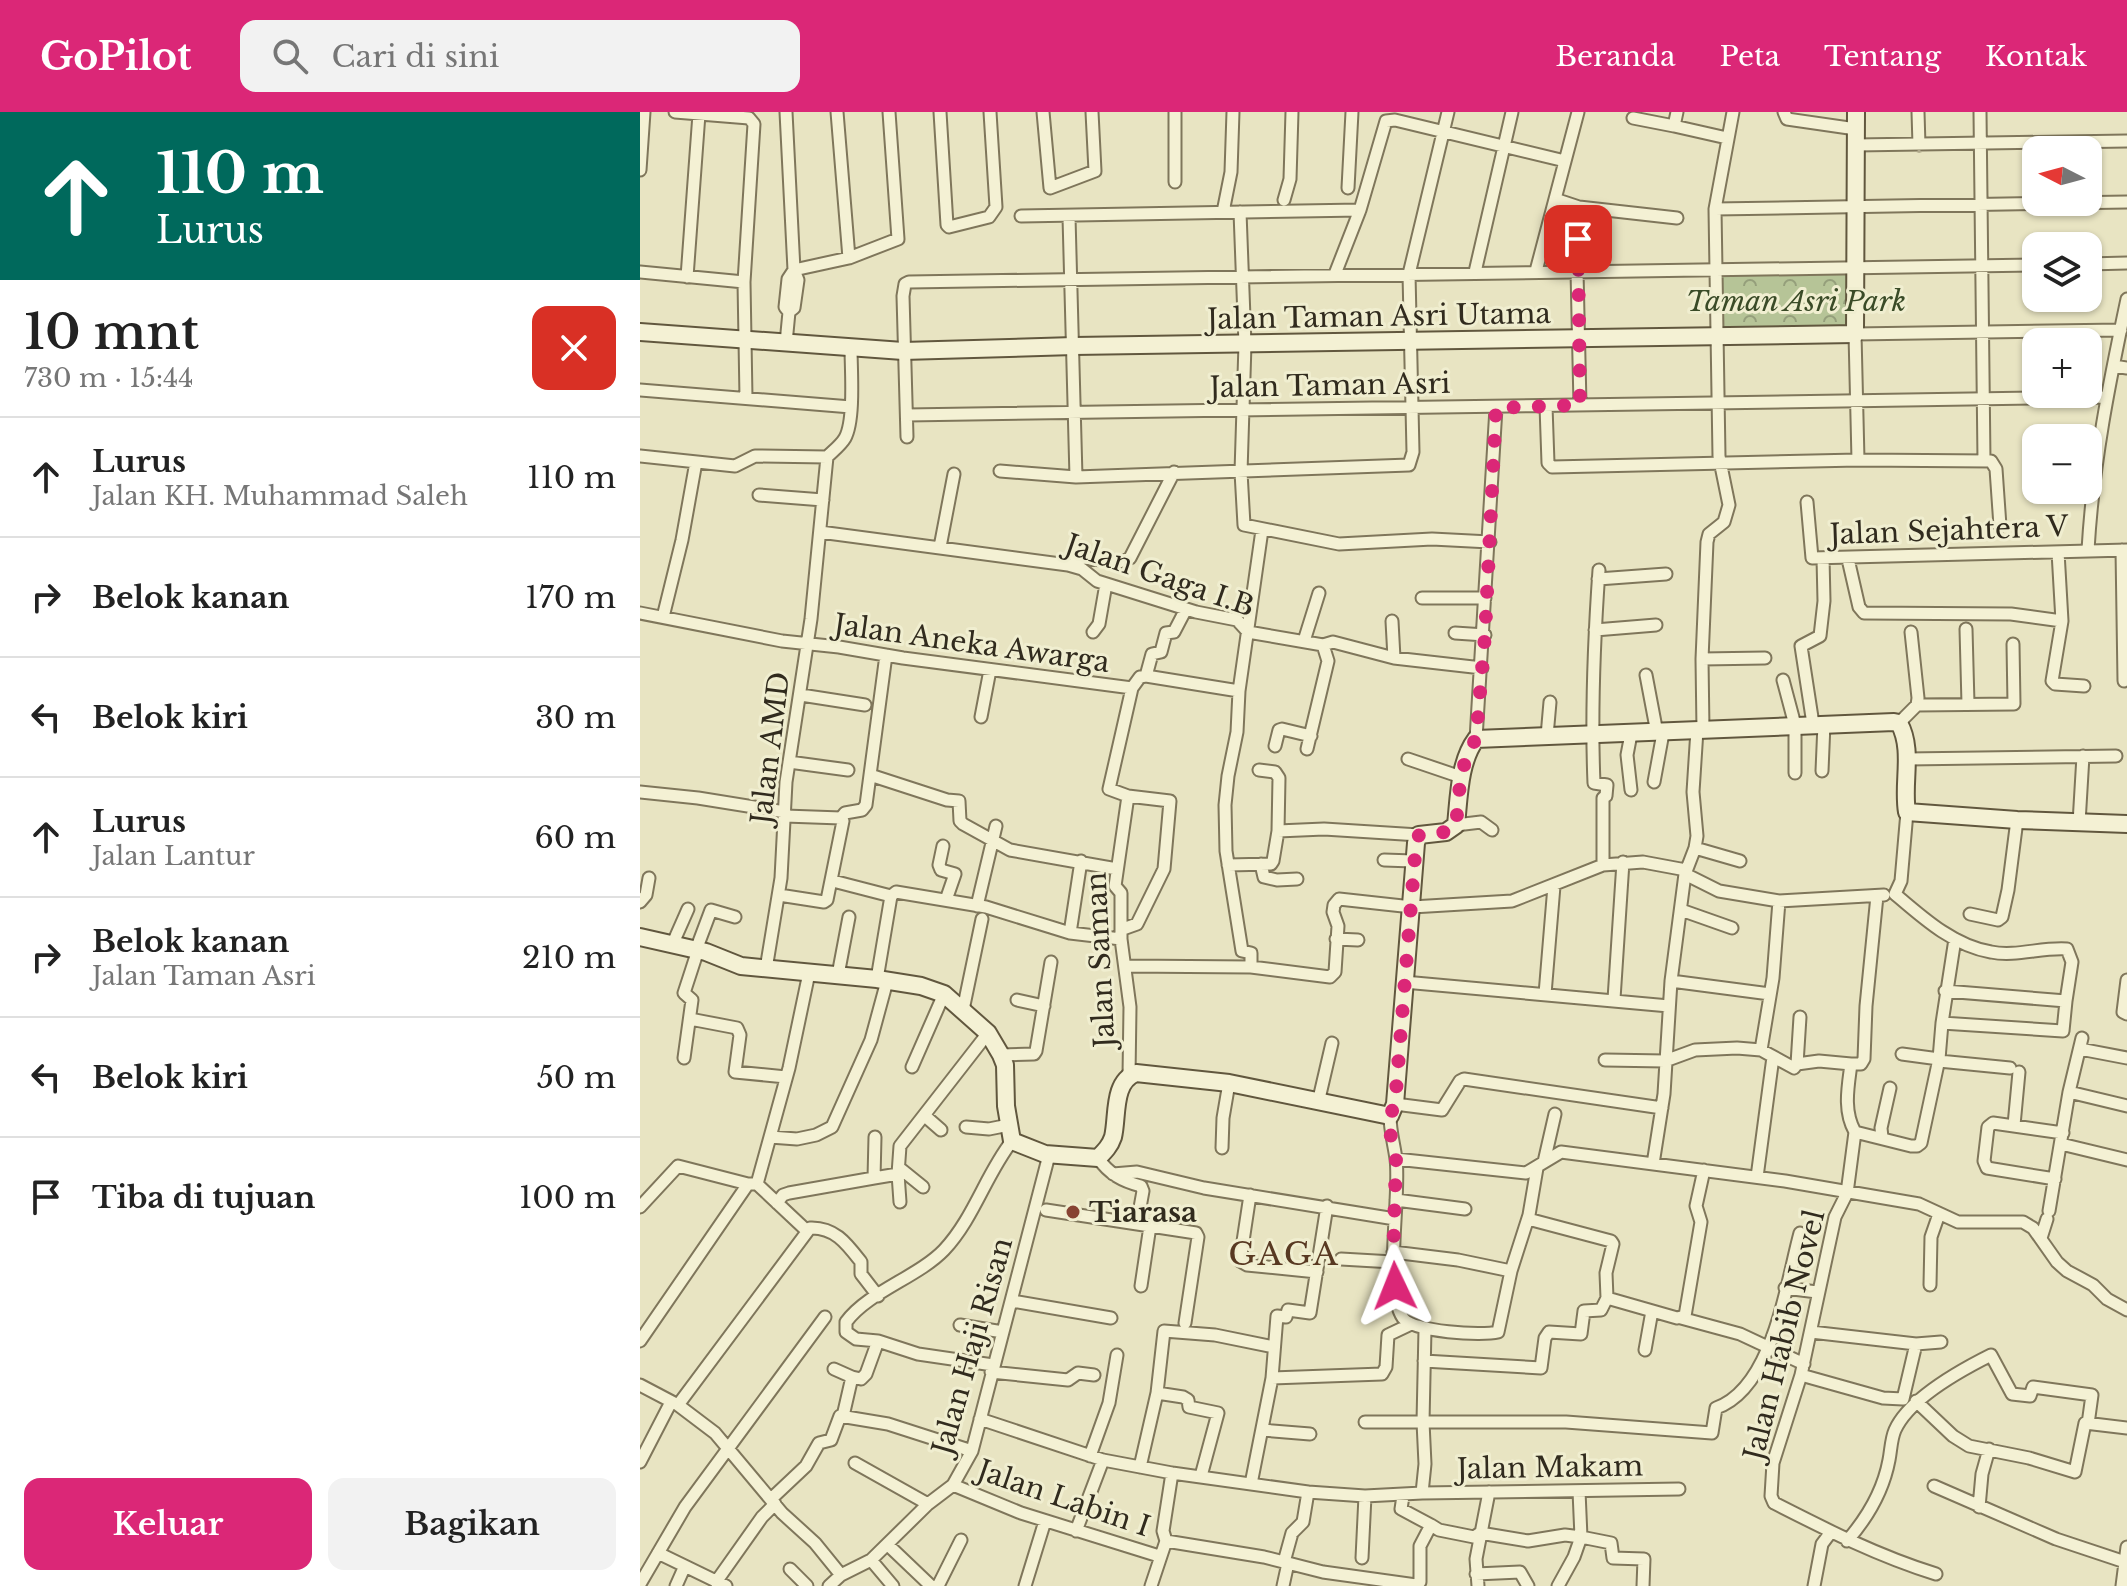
<!DOCTYPE html>
<html lang="id">
<head>
<meta charset="utf-8">
<style>
	:root { --surface:#fff; --page:#f2f2f2; --text:#222; --muted:#767676; --line:#e0e0e0; --accent:#db2777 }
	body { margin:0; font-family:"Libre Baskerville",serif; background:var(--page); color:var(--text); height:100vh; display:flex; flex-direction:column; font-size:30px; white-space:nowrap }
	* { box-sizing:border-box; margin:0 }
	p { font-size:26px; color:var(--muted) }
	.icon { flex:none; width:44px; height:44px; fill:none; stroke:currentColor; stroke-width:2; stroke-linecap:round; stroke-linejoin:round }
	.map { position:relative; flex:1; overflow:hidden }
	.side { display:flex; flex-direction:column; background:var(--surface); width:640px }
	.side>* { flex:none }
	.top-card { background:#00695c; color:#fff; overflow:hidden }
	.needle { width:52px; rotate:276deg }
	.tools { position:absolute; left:1382px; top:24px; display:grid; gap:16px }
	.tools a { display:grid; place-items:center; width:80px; height:80px; border-radius:16px; background:var(--surface); box-shadow:0 2px 6px #0004; font-size:40px }
	.pin { position:absolute; display:grid; place-items:center; width:68px; height:68px; color:#fff; margin:-34px; border-radius:16px; box-shadow:0 4px 12px #0006 }
	.me { position:absolute; width:88px; margin:-44px; rotate:358deg; stroke-linejoin:round; filter:drop-shadow(0 0 6px #0008) }
	.turn { display:flex; align-items:center; gap:28px; height:168px; padding:0 24px; font-size:36px }
	.turn .icon { width:104px; height:104px; stroke-width:2.5 }
	.turn b { display:block; font-size:56px; line-height:68px }
	.round { display:grid; place-items:center; flex:none; width:84px; height:84px; border-radius:16px; background:var(--page) }
	.overview { display:flex; align-items:center; justify-content:space-between; height:136px; padding:0 24px }
	h1 { font-size:48px; font-weight:600; line-height:60px }
	.button { display:flex; gap:16px; margin-top:auto; padding:16px 24px }
	.button a { flex:1; height:92px; border-radius:16px; background:var(--accent); color:#fff; font-size:32px; font-weight:600; line-height:92px; text-align:center }
	.button a+a { background:var(--page); color:var(--text) }
	ul { padding:0; list-style:none }
	li { display:flex; align-items:center; gap:24px; height:120px; padding:0 24px; border-top:2px solid var(--line) }
	li div { flex:1 }
	li b { display:block; font-size:30px }
	li em { font-style:normal }
	header { display:flex; align-items:center; gap:48px; box-sizing:border-box; height:112px; padding:0 40px; background:var(--accent); color:#fff }
	header strong { font-size:38px }
	nav { display:flex; gap:44px; margin-inline-start:auto; font-size:28px }
	.search { width:560px; height:72px; background:var(--page); display:flex; align-items:center; gap:20px; box-sizing:border-box; padding:0 28px; border-radius:16px; color:var(--muted); font-size:30px }
	main { display:flex; flex:1; min-height:0 }
	.map>svg:first-child { display:block }
	.park { fill:url(#park-crowns) }
	.lines { fill:none; stroke-linecap:round; stroke-linejoin:round }
	.street-casing { stroke:#7f765b; stroke-width:15 }
	.secondary-casing { stroke:#61573e; stroke-width:20 }
	.street { stroke:#f4f1d4; stroke-width:11 }
	.secondary { stroke:#f4f1d4; stroke-width:16 }
	.route { stroke:#db2777; stroke-width:14; stroke-dasharray:0 25.2 }
	.poi-dot { fill:#874332; stroke:#f0eed0; stroke-width:3 }
	.labels { text-anchor:middle; stroke-width:6; stroke-linejoin:round; paint-order:stroke }
	.park-label { font-size:28px; font-style:italic; fill:#3a4b27; stroke:#f0eed0 }
	.street-label { font-size:28px; fill:#312b1e; stroke:#f0eed0 }
	.poi-label { font-size:28px; font-weight:bold; fill:#312b1e; stroke:#f0eed0; text-anchor:start }
	.quarter-label { font-size:32px; letter-spacing:2px; fill:#583922; stroke:#f0eed0 }
</style>
</head>
<body>
<header>
<strong>GoPilot</strong>
<div class="search"><svg class="icon" aria-label="search" viewBox="0 0 24 24"><circle cx="10" cy="10" r="6"/><path d="M15 15l6 6"/></svg>Cari di sini</div>
<nav><a>Beranda</a><a>Peta</a><a>Tentang</a><a>Kontak</a></nav>
</header>
<main>
<section class="side">
<div class="top-card">
<div class="turn"><svg class="icon" aria-label="ahead" viewBox="0 0 24 24"><path d="M12 20V5M6 11l6-6 6 6"/></svg><div><b>110 m</b>Lurus</div></div>
</div>
<div class="overview"><div><h1>10 mnt</h1><p>730 m · 15:44</p></div><a class="round" style="background:#d93025;color:#fff"><svg class="icon" aria-label="close" viewBox="0 0 24 24"><path d="M6 6l12 12M18 6L6 18"/></svg></a></div>
<ul>
<li><svg class="icon" aria-label="ahead" viewBox="0 0 24 24"><path d="M12 20V5M6 11l6-6 6 6"/></svg><div><b>Lurus</b><p>Jalan KH. Muhammad Saleh</p></div><em>110 m</em></li>
<li><svg class="icon" aria-label="right" viewBox="0 0 24 24"><path d="M7 20v-9h11M14 6l5 5-5 5"/></svg><div><b>Belok kanan</b></div><em>170 m</em></li>
<li><svg class="icon" aria-label="left" viewBox="0 0 24 24"><path d="M17 20v-9H6M10 6l-5 5 5 5"/></svg><div><b>Belok kiri</b></div><em>30 m</em></li>
<li><svg class="icon" aria-label="ahead" viewBox="0 0 24 24"><path d="M12 20V5M6 11l6-6 6 6"/></svg><div><b>Lurus</b><p>Jalan Lantur</p></div><em>60 m</em></li>
<li><svg class="icon" aria-label="right" viewBox="0 0 24 24"><path d="M7 20v-9h11M14 6l5 5-5 5"/></svg><div><b>Belok kanan</b><p>Jalan Taman Asri</p></div><em>210 m</em></li>
<li><svg class="icon" aria-label="left" viewBox="0 0 24 24"><path d="M17 20v-9H6M10 6l-5 5 5 5"/></svg><div><b>Belok kiri</b></div><em>50 m</em></li>
<li><svg class="icon" aria-label="arrive" viewBox="0 0 24 24"><path d="M6 21V4h12l-3 4 3 4H6"/></svg><div><b>Tiba di tujuan</b></div><em>100 m</em></li>
</ul>
<div class="button"><a>Keluar</a><a>Bagikan</a></div>
</section>
<div class="map">
<svg width="1487" height="1474" viewBox="0 0 1487 1474">
	<defs>
		<pattern id="park-crowns" width="20" height="18" patternUnits="userSpaceOnUse" patternTransform="scale(2)"><rect width="20" height="18" fill="#b6c497"/><path d="M2 6a3 3 0 1 1 6 0M12 15a3 3 0 1 1 6 0" fill="none" stroke="#959f7b"/></pattern>
	</defs>
	<rect width="100%" height="100%" fill="#e8e4c2"/>
	<path class="park" d="M1216,153L1218,223H1078V158Z"/>
	<g class="lines">
		<g class="street-casing">
			<path id="street" d="M35,0L109,6L114,12L104,170L106,286
				M146,0L154,158L158,168L154,196L149,200
				M197,0L209,146
				M300,0L307,113L309,115L349,105L356,95L350,0
				M403,0L410,76L455,59L452,0
				M1037,0L1034,14L1087,26
				M1144,0L1147,7L1216,17
				M1278,0L1279,33
				M1340,0L1344,348
				M993,6L1034,14
				M1216,33L1487,29
				M0,58L4,0
				M535,70V0
				M708,76L712,0
				M915,87L939,95L937,159L940,293
				M644,88L650,67L652,0
				M584,95L591,60L593,0
				M939,95L1037,106
				M1075,97L1487,90
				M600,100L605,232L601,360L604,413L699,432L792,427L850,430
				M381,104L720,98
				M429,105L436,365
				M1448,152L1487,151
				M896,159L938,0
				M0,160L104,170
				M835,160L872,0
				M695,162L720,98L746,9L755,8L925,49
				M47,165L59,2
				M146,231L149,200L145,195L148,167L154,158L209,146L258,127L249,0
				M1474,254L1487,256
				M0,278L211,295
				M906,294L908,351L912,355L1218,348L1351,349L1356,357L1360,414
				M267,303L1465,285
				M267,325L263,184L265,172L269,170L1396,153
				M0,344L95,354L115,344L187,345
				M1218,348L1215,222L1481,218
				M360,359L436,365L769,353L773,340L769,162L808,0
				M1397,378H1451
				M119,383L183,388
				M1167,390L1172,446L1487,438
				M180,420L428,453L442,457L457,469L556,500L597,508L608,520L683,533L693,530L754,546L842,556
				M300,435L314,362
				M1448,438C1453,351 1469,272 1487,187
				M1482,438L1484,569
				M1418,440L1422,509L1412,569L1415,572L1444,574
				M435,445L479,450L490,446L534,360
				M1208,447L1219,495L1224,501L1371,502L1422,509
				M959,458C954,529 951,600 954,671L967,673L966,684L963,686V753
				M958,467L1026,462
				M782,486H845
				M0,501L142,529L199,535L263,546L492,576
				M23,505L42,428L56,350
				M752,509L754,546
				M1326,517L1328,592
				M955,518L1016,513
				M453,520L459,512L466,472
				M815,521L845,523
				M664,529L679,481
				M1062,547L1125,546
				M1006,563L1017,621
				M506,564L512,542L521,540L526,521L534,520L546,497
				M1143,568L1155,613V661
				M161,583L225,593
				M1277,593L1374,592L1373,532
				M341,605L350,558
				M1259,611L1277,593L1278,586L1271,520
				M1173,612L1161,534L1180,524L1184,489L1183,446
				M1063,618L1062,547L1067,430L1069,422L1084,410L1089,393L1079,344L1075,97L1093,0
				M991,622L987,643L991,678
				M907,624L910,590
				M836,627L856,296
				M635,634L639,618L642,617L671,624
				M667,637L688,549L683,533
				M768,647L821,665
				M1267,647L1476,644
				M149,650L208,658
				M1182,659L1184,612
				M230,663L307,688L319,689L320,709L323,712L370,738L477,757
				M1014,670L1023,621
				M0,680L58,686L145,700
				M488,684L475,774L481,781V827L490,895L489,964
				M145,704L201,706
				M201,706L205,701L222,698L226,693L246,543
				M1439,711L1443,644
				M816,713L841,710L852,718
				M638,719L684,717L779,723
				M303,734L299,753L301,758L315,762L306,788
				M1055,736L1100,749
				M744,748L773,749
				M621,752L624,765L637,768L657,767
				M588,753L631,752L633,749L638,719L639,666L635,660L619,658
				M1045,762L1079,779L1139,789L1244,783
				M193,769L251,784
				M1255,782C1283,806 1314,834 1351,840C1376,845 1402,835 1427,837L1432,850L1426,889
				M1255,782L1261,769L1267,700
				M139,783L184,790L187,788L203,709L201,706
				M0,790L6,783L9,766
				M337,794L356,714
				M1041,798L1092,816
				M1330,802L1358,808L1362,805L1368,778L1377,708
				M483,817L497,812L524,757L530,689L488,684L469,677L492,576L500,565L506,564L599,579
				M430,821L441,749
				M696,827L718,828
				M33,831L48,797
				M56,838L71,798L95,805
				M486,854L611,855L690,865L695,860L698,814L693,800L694,793L699,787L772,795L872,789L963,753L1003,750L1046,758
				M611,855V841L602,839L586,739L585,693L588,664L597,620L599,579L622,418
				M126,857L141,766L146,670L171,507L187,345C193,339 201,333 205,326C215,308 211,257 211,236
				M198,863L209,805
				M237,867L251,784L256,780L346,795L430,821L481,827
				M1487,868L1483,900L1487,902
				M1031,869L1130,882
				M764,870L1029,894
				M1305,879L1426,889L1423,919L1302,911L1315,827
				M905,882L914,774
				M974,887L983,750
				M377,888L404,894
				M323,898L342,807
				M50,907L97,916L100,923L95,960L146,965
				M1440,937L1487,946
				M1121,938L1133,866L1139,789
				M1262,942L1299,947
				M361,943L394,942L396,939L411,850
				M44,946L52,888L44,881L58,838
				M965,948L1025,949L1055,938L1097,936L1121,938L1154,956L1157,952L1160,905
				M1299,949L1370,956
				M1157,952L1179,949L1211,952
				M272,955L304,882
				M1429,980L1487,994
				M678,991L692,931
				M755,992L802,998L820,969L824,967L1022,996
				M285,1004L301,1018
				M750,1004C750,1019 754,1032 756,1047C761,1084 743,1177 763,1206C773,1220 842,1224 858,1220L871,1159L889,1103L897,1056
				M1374,1013L1379,960
				M326,1015L349,1017L369,1013
				M1215,1020L1207,1081L1195,1105L1161,1263L1133,1351L1131,1384L1134,1391C1187,1418 1238,1444 1296,1462
				M1215,1020C1203,999 1208,975 1211,952H1221L1224,947L1226,894L1237,784
				M1215,1020L1271,1034H1277L1281,1031L1299,947L1302,911
				M130,1025L157,1027L176,1023L192,1015L231,928L247,869
				M1242,1025L1241,1016L1250,976
				M1421,1032L1487,1048
				M582,1036L583,1006L589,971
				M458,1046C469,1062 482,1069 501,1074L503,1079L497,1112
				M756,1047L886,1061L921,1040L1145,1069L1279,1092L1318,1110H1383L1393,1116L1417,1150L1427,1159L1453,1173L1467,1187L1487,1198
				M904,1050L915,1002
				M1013,1052L1024,982L1031,869L1045,762L1055,736L1057,724L1053,680L1057,618
				M473,1062L497,1060L564,1076L755,1107
				M1117,1065L1133,945
				M234,1066L258,1062L260,1090
				M1415,1067L1347,1056L1344,1049L1348,1015L1353,1011L1423,1021
				M117,1072L149,956L169,861
				M117,1072L166,1118
				M283,1075L262,1058L258,1062L260,1034L348,921
				M610,1083L600,1149L607,1153L677,1160
				M756,1088L825,1097
				M137,1091L143,1083L149,1081L234,1066L235,1025
				M0,1095L38,1054L108,1072
				M406,1098L556,1121L558,1125L545,1211
				M1409,1099L1429,980L1442,926
				M888,1107L971,1129L973,1132L966,1161L967,1186
				M1401,1126L1407,1107
				M753,1140L818,1148L871,1159
				M701,1147L753,1150
				M1290,1173L1291,1125L1299,1102
				M501,1174L510,1114
				M1145,1176L1177,1180
				M967,1186L1037,1206L1045,1204L1061,1110L1056,1094L1064,1058
				M372,1189L471,1206
				M1041,1206L1100,1222L1164,1252
				M320,1213L363,1220
				M1171,1220L1276,1232L1301,1230
				M0,1229L108,1072H117
				M1005,1238L1012,1199
				M784,1249L901,1256L905,1226L909,1220L941,1222L944,1199L961,1198L967,1186
				M353,1253L278,1242L238,1229L216,1227L206,1220V1210C228,1180 278,1165 304,1138C334,1106 346,1062 372,1029
				M194,1257L212,1265
				M351,1260L428,1268L438,1261L454,1263
				M1161,1263L1243,1286L1263,1287L1276,1232
				M632,1266L742,1262L746,1255L748,1223L769,1213
				M0,1273L38,1293L75,1321L142,1401L175,1431L201,1463
				M517,1281L543,1285L548,1288L549,1295L578,1301L561,1364
				M1276,1289L1313,1324L1329,1334L1389,1346L1435,1360L1445,1311L1487,1316
				M38,1293L170,1116C195,1115 207,1132 221,1150V1162L238,1184
				M203,1304L212,1265L221,1267L226,1262L238,1229
				M340,1307L463,1348L532,1361L668,1380L725,1384L782,1381L1039,1377
				M725,1310H926L1072,1321L1076,1296C1133,1276 1146,1172 1160,1121
				M622,1318L670,1322
				M450,1344L469,1291L477,1243
				M0,1350L31,1290
				M215,1351L288,1392
				M500,1355L517,1281L524,1219L575,1223L634,1235
				M611,1372L632,1266L637,1204L646,1205L648,1198L670,1201L687,1094
				M313,1373L381,1401L519,1444
				M1294,1374L1416,1427L1485,1450
				M939,1379L941,1425L971,1431L973,1446L1004,1447L1003,1474
				M782,1381L785,1352L783,1310L785,1217
				M131,1387L166,1354L179,1331L191,1328L200,1304L248,1312L332,1339
				M1339,1395L1342,1362L1349,1337
				M791,1413L799,1418L834,1425L840,1421L888,1429L925,1423L941,1425L934,1445L918,1474
				M436,1419L463,1348
				M526,1429L624,1445L683,1460L776,1473L780,1470V1434L791,1413L761,1397L763,1384
				M1207,1429C1228,1405 1243,1380 1249,1348C1251,1338 1251,1327 1255,1318C1269,1287 1321,1258 1351,1243L1372,1282L1390,1284L1393,1275L1452,1283L1448,1312
				M248,1433L291,1474
				M18,1441L86,1474
				M722,1446L725,1384
				M231,1448L253,1474
				M644,1450L652,1421L663,1410L668,1380
				M150,1457L167,1474
				M836,1462L880,1460L888,1474
				M76,1470L122,1405L135,1392
				M0,1472L45,1395L185,1205
				M36,1474L44,1456
				M189,1474L201,1463L231,1448L288,1392L313,1373L332,1339L409,1043
				M298,1474L321,1428
				M385,1474L405,1409
				M511,1474L526,1429L523,1419L532,1361
				M643,1474L648,1451
				M838,1474L836,1447L849,1380
				M1174,1474L1182,1432L1191,1420
				M1482,1474L1487,1435"/>
		</g>
		<g class="secondary-casing">
			<path id="secondary" d="M0,220L263,239L434,234L1215,222L1216,0
				M0,825L66,840L101,854L237,867L281,874L304,882L348,921L361,943L365,953L366,994L372,1029L405,1042L458,1046C465,1039 470,1034 473,1025C478,1005 472,970 496,961L589,971L750,1004L755,992L776,731L779,723L806,720L816,713C819,685 819,650 836,627L1254,610L1259,611C1274,638 1262,671 1267,700L1377,708L1487,712"/>
		</g>
		<use href="#street" class="street"/>
		<use href="#secondary" class="secondary"/>
	</g>
	<g class="lines">
		<path class="route" d="M755,1174L753,1150L756,1047L751,1029L750,1004L755,992L776,731L779,723C792,718 807,725 816,713C819,685 819,651 836,627L845,523L856,296L940,293L938,127"/>
	</g>
	<circle class="poi-dot" cx="433" cy="1100" r="8"/>
	<g class="labels">
		<g class="park-label">
			<text x="1156" y="199">Taman Asri Park</text>
		</g>
		<g class="street-label">
			<text transform="translate(739 204) rotate(-1)" y="10">Jalan Taman Asri Utama</text>
			<text transform="translate(690 273) rotate(-1)" y="10">Jalan Taman Asri</text>
			<text transform="translate(1309 418) rotate(-2)" y="10">Jalan Sejahtera V</text>
			<text transform="translate(520 463) rotate(19)" y="10">Jalan Gaga I.B</text>
			<text transform="translate(332 531) rotate(8)" y="10">Jalan Aneka Awarga</text>
			<text transform="translate(130 636) rotate(-83)" y="10">Jalan AMD</text>
			<text transform="translate(460 848) rotate(-93)" y="10">Jalan Saman</text>
			<text transform="translate(1144 1223) rotate(-76)" y="10">Jalan Habib Novel</text>
			<text transform="translate(332 1234) rotate(-74)" y="10">Jalan Haji Risan</text>
			<text transform="translate(910 1355) rotate(-1)" y="10">Jalan Makam</text>
			<text transform="translate(424 1386) rotate(19)" y="10">Jalan Labin I</text>
		</g>
		<g class="poi-label">
			<text x="449" y="1110">Tiarasa</text>
		</g>
		<g class="quarter-label">
			<text x="644" y="1153">GAGA</text>
		</g>
	</g>
</svg>
<div class="tools">
<a><svg class="needle" viewBox="-14 -14 28 28"><path d="M0-13l5 13h-10z" fill="#e53935"/><path d="M0 13l5-13h-10z" fill="#767676"/></svg></a>
<a><svg class="icon" aria-label="layers" viewBox="0 0 24 24"><path d="M12 4l9 5-9 5-9-5zM3 14l9 5 9-5"/></svg></a>
<a>+</a>
<a>−</a>
</div>
<div class="pin" style="left:938px;top:127px;background:#d93025"><svg class="icon" aria-label="arrive" viewBox="0 0 24 24"><path d="M6 21V4h12l-3 4 3 4H6"/></svg></div>
<svg class="me" style="left:755px;top:1174px" viewBox="-20 -20 40 40"><path d="M0-17L14 15 0 8-14 15z" fill="#db2777" stroke="#fff" stroke-width="4"/></svg>
</div>
</main>
</body>
</html>
